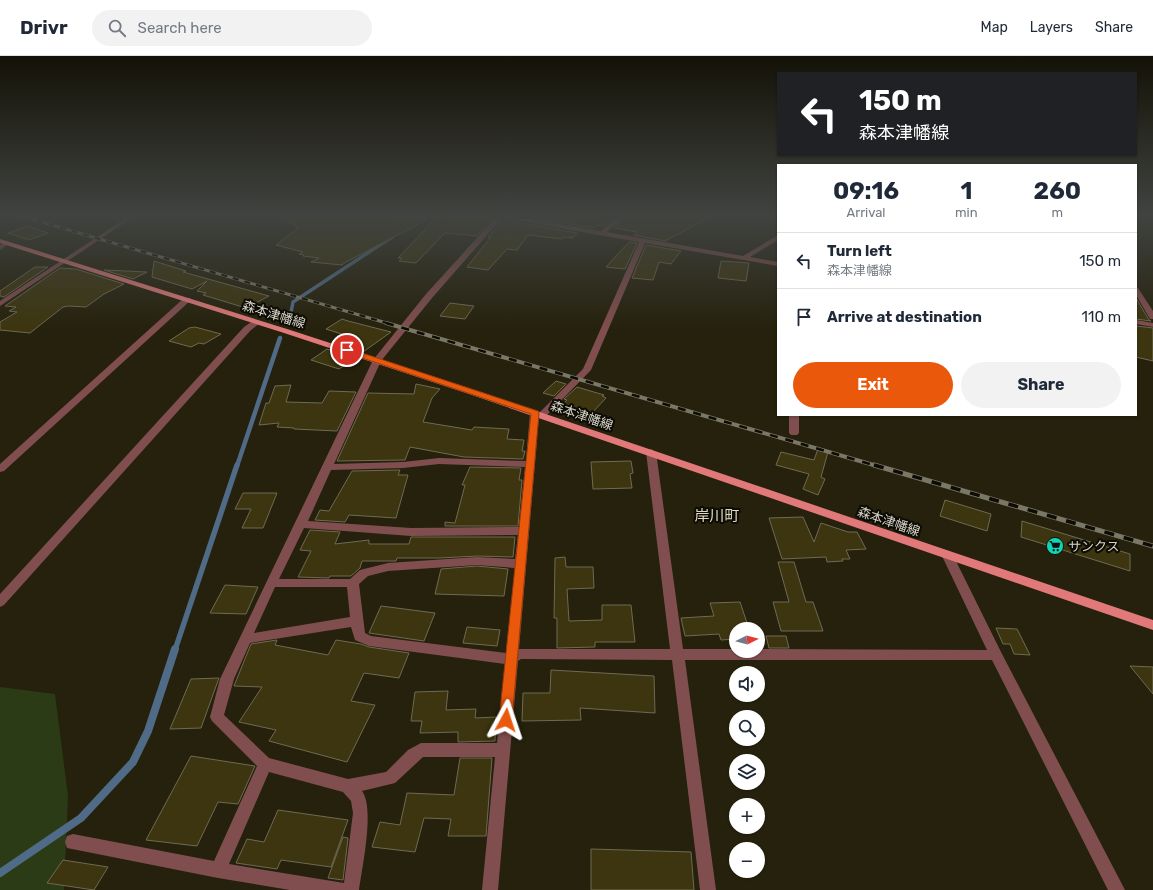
<!DOCTYPE html>
<html lang="en">
<head>
<meta charset="utf-8">
<style>
	:root { --surface:#fff; --page:#f2f2f3; --text:#1f2937; --muted:#747a83; --line:#e0e1e3; --accent:#ea580c }
	body { margin:0; font-family:Rubik,"Noto Sans JP",sans-serif; background:var(--page); color:var(--text); height:100vh; display:flex; flex-direction:column; font-size:15px; white-space:nowrap }
	* { box-sizing:border-box; margin:0 }
	p { font-size:13px; color:var(--muted) }
	.icon { flex:none; width:22px; height:22px; fill:none; stroke:currentColor; stroke-width:2; stroke-linecap:round; stroke-linejoin:round }
	.map { position:relative; flex:1; overflow:hidden }
	.side { position:absolute; left:777px; top:108px; width:360px; height:252px; display:flex; flex-direction:column; background:var(--surface); border-radius:0px; box-shadow:0 1px 3px #0004 }
	.side>* { flex:none }
	.top-card { position:absolute; left:777px; top:16px; width:360px; height:84px; border-radius:0px; box-shadow:0 1px 3px #0004; background:#202124; color:#fff; overflow:hidden }
	.needle { width:26px; rotate:84deg }
	.buttons { position:absolute; left:729px; top:566px; display:grid; gap:8px }
	.buttons a { display:grid; place-items:center; width:36px; height:36px; border-radius:50%; background:var(--surface); box-shadow:0 1px 3px #0004; font-size:20px }
	.pin { position:absolute; display:grid; place-items:center; width:34px; height:34px; color:#fff; margin:-17px; border:2px solid #fff; border-radius:50%; box-shadow:0 1px 4px #0007 }
	.me { position:absolute; width:44px; margin:-22px; rotate:5deg; stroke-linejoin:round; filter:drop-shadow(0 0 3px #0008) }
	.turn { display:flex; align-items:center; gap:14px; height:84px; padding:0 16px; font-size:18px }
	.turn .icon { width:52px; height:52px; stroke-width:2.5 }
	.turn b { display:block; font-size:28px; line-height:34px }
	.eta { display:flex; justify-content:space-evenly; align-items:center; height:68px; text-align:center }
	.eta b { font-size:24px; font-weight:700; line-height:28px }
	.button { display:flex; gap:8px; margin-top:auto; padding:8px 16px }
	.button a { flex:1; height:46px; border-radius:24px; background:var(--accent); color:#fff; font-size:16px; font-weight:700; line-height:46px; text-align:center }
	.button a+a { background:var(--page); color:var(--text) }
	ul { padding:0; list-style:none }
	li { display:flex; align-items:center; gap:12px; height:56px; padding:0 16px; border-top:1px solid var(--line) }
	li div { flex:1 }
	li b { display:block; font-size:15px }
	li em { font-style:normal }
	header { display:flex; align-items:center; gap:24px; box-sizing:border-box; height:56px; padding:0 20px; background:var(--surface); border-bottom:1px solid var(--line) }
	header strong { font-size:19px }
	nav { display:flex; gap:22px; margin-inline-start:auto; font-size:14px }
	.search { width:280px; height:36px; background:var(--page); display:flex; align-items:center; gap:10px; box-sizing:border-box; padding:0 14px; border-radius:22px; color:var(--muted); font-size:15px }
	.map>svg:first-child { display:block }
	.green { fill:#2b3b15 }
	.lines { fill:none; stroke-linecap:round; stroke-linejoin:round }
	.stream-far3 { stroke:#506b88; stroke-width:3.5 }
	.stream-far2 { stroke:#506b88; stroke-width:4.5 }
	.stream-far1 { stroke:#506b88; stroke-width:5.5 }
	.stream { stroke:#506b88; stroke-width:8 }
	.building { fill:#3c350f; stroke:#6f6a53 }
	.minor { fill:#814e4f; fill-rule:evenodd }
	.major { fill:#e1797b; fill-rule:evenodd }
	.rail-far2-casing { stroke:#7a7766; stroke-width:3 }
	.rail-far1-casing { stroke:#7a7766; stroke-width:4 }
	.rail-casing { stroke:#7a7766; stroke-width:5 }
	.rail-far2 { stroke:#0c0b04; stroke-width:2; stroke-dasharray:6; stroke-linecap:butt }
	.rail-far1 { stroke:#0c0b04; stroke-width:2.5; stroke-dasharray:8; stroke-linecap:butt }
	.rail { stroke:#0c0b04; stroke-width:3.5; stroke-dasharray:10; stroke-linecap:butt }
	.route { fill:#ea580c; stroke:#983908 }
	.labels { text-anchor:middle; stroke-width:4; stroke-linejoin:round; paint-order:stroke }
	.street-label { font-size:13px; fill:#d7d5c8; stroke:#0c0b04 }
	.poi-label { font-size:13px; fill:#d7d5c8; stroke:#0c0b04; text-anchor:start }
	.quarter-label { font-size:15px; fill:#dfdbc1; stroke:#0c0b04 }
</style>
</head>
<body>
<header>
<strong>Drivr</strong>
<div class="search"><svg class="icon" aria-label="search" viewBox="0 0 24 24"><circle cx="10" cy="10" r="6"/><path d="M15 15l6 6"/></svg>Search here</div>
<nav><a>Map</a><a>Layers</a><a>Share</a></nav>
</header>
<div class="map">
<svg width="1153" height="834" viewBox="0 0 1153 834">
	<rect width="100%" height="100%" fill="#25210c"/>
	<path class="green" d="M0,631L55,638L68,740L64,834H0Z"/>
	<g class="lines">
		<path class="stream-far3" d="M415,166L430,158
			M289,267L293,246L392,181"/>
		<path class="stream-far2" d="M237,410L280,282"/>
		<path class="stream-far1" d="M175,594L237,409"/>
		<path class="stream" d="M0,817L81,762L133,706L148,675L175,593"/>
	</g>
	<path class="building" d="M279,158H391L388,160L428,163L346,206L342,209L311,206L319,202L303,200L304,199L299,198L303,196L276,189L298,172Z
		M534,158H620L604,170L597,169L594,172L529,161H534Z
		M629,158H716L665,185L634,179L637,176L614,172Z
		M449,160L493,162L477,180L445,177L416,207L399,205L402,202H398L435,163L441,164Z
		M503,164L577,177L573,182L563,181L562,183L528,179L517,194L507,193L488,214L467,211L491,181H488Z
		M28,170L48,177L29,184L8,177Z
		M629,186L637,187L625,213L606,211Z
		M646,189L681,195L671,208L659,206L653,224L632,222Z
		M154,205L186,215L183,216L269,240L246,252L203,239L206,237L197,235L207,225L192,233L152,221Z
		M721,205L749,207L746,225L718,222Z
		M35,211H48L4,241L0,240V235Z
		M60,212L76,213L124,228L104,238L86,251L68,250L63,251L30,277L0,274V266L17,256L9,255L16,251L5,250Z
		M104,214L147,216L133,223Z
		M1136,242L1149,264L1151,265L1136,263Z
		M450,247L474,250L465,263L440,260Z
		M342,263L348,265L391,276L363,296L336,287L348,280L326,273Z
		M1136,270L1153,272V305L1136,301Z
		M195,271L221,278L204,288L199,287L191,291L169,285L189,272Z
		M327,293L355,302L339,313L311,304Z
		M556,325L566,328L554,340L543,337Z
		M416,328L440,333L432,342L423,366L472,374L474,371L509,373L507,383L524,384L522,395H525L523,403L464,401L410,391L405,404L337,405L368,337L414,338Z
		M291,329L286,346L322,347L329,335L356,336L337,375L294,373V372L277,371L279,367L259,369L266,347H269L275,330Z
		M577,331L604,339L602,340L606,342L590,359L561,350L567,344L564,343Z
		M818,393L828,396L821,421L825,423L818,439L803,433L809,418L776,409L781,396L814,404Z
		M631,405L633,417L630,418L632,432L593,433L591,406Z
		M470,411L521,412L519,424H522L518,470H445V466L455,467L465,429H462Z
		M400,414L398,419H408L396,462L349,459L345,466L315,464L320,454L329,455L352,415Z
		M243,437H277L263,472H242L251,453H235Z
		M945,444L991,458L987,475L940,460Z
		M803,461L814,486L821,467L848,476H857L866,493L846,494L850,503H842L843,505L827,506L826,501L782,503L769,462Z
		M1022,465L1130,498V515L1021,481Z
		M310,474L340,476L335,488L369,484V488H409L411,481H515L513,501L477,500L439,502H397L396,505H362L360,512L351,520H330L329,522L298,521L311,495L300,494Z
		M565,501L566,511H593L594,532L567,533L569,565L602,564V549H631L635,586H595V591L557,592V562H554L555,502Z
		M778,506H794L806,546H813L823,575H781L773,546H789Z
		M477,510L508,513L504,540L435,538L441,513Z
		M225,529L258,531L246,558L210,557Z
		M740,546L749,573H736V583L721,584L719,578L685,580L681,562L714,560L710,547Z
		M381,550L435,557L424,585L369,577Z
		M467,571L500,574L497,590L463,587Z
		M996,572L1017,573L1030,599L1014,598L1010,588H1003Z
		M766,580H786L789,592H769Z
		M277,584L275,589L328,599L336,584L361,588L369,591L409,597L399,622L364,617L351,645L375,649L347,706L269,685L276,674L239,666L262,631L234,630L251,588Z
		M1130,610L1153,611V638Z
		M551,614L654,620L655,657L580,652L581,664L522,665L523,637H550Z
		M219,622L201,672L170,673L191,623Z
		M448,635L446,654L476,653L475,662L496,661L495,685L458,686V676L420,677L422,665H411L415,636Z
		M191,700L255,710L238,748L218,746L197,790L146,784Z
		M460,702H492L486,780H448L451,763L424,762L415,796L372,791L380,766L400,769L407,737L454,739Z
		M278,754L348,764L331,811L281,804L277,813L236,807L247,783L264,786Z
		M343,781L348,782L343,824L328,822Z
		M591,793L691,796L694,834H591Z
		M63,804L108,811L94,834L47,827Z"/>
	<g class="lines">
		<path class="minor" d="M132,158H138L0,250V245Z
			M401,158H449C440,164 415,160 404,160Z
			M488,158H503L601,175L622,158H628L607,176L743,200L778,179V184L750,201L778,206V210L645,187L591,314L545,361H539L519,593H670L646,396L651,393L656,396L683,593H736V595H758V593L987,594L942,500L944,497L948,496L952,497L1001,596L1125,834H1108L992,604H685L716,834H700L672,604L521,603L518,605L498,834H482L495,701H423L395,727L362,735C375,752 362,812 359,834H290L218,822L67,792L65,786L67,780L73,778L214,805L257,710L212,665L210,661L220,623L373,304L426,238L496,161ZM502,162L639,186L583,313L539,357L535,354L530,357L526,405L439,402L403,406L334,408L381,305L432,242ZM439,408L525,411L519,471L411,472L308,465L331,414L403,412ZM304,472L411,480L518,479L515,503L477,501L388,507L360,514L350,523H279ZM477,509L515,512L506,597L371,580L365,577L359,528L368,520L388,515ZM275,531H347L350,561L254,577ZM351,571L355,584L369,590L505,608L497,687H421L408,694L386,716L348,723L269,702L224,659L234,623L250,587ZM269,716L343,736L351,745L353,757L344,827L229,808Z
			M5,186L10,187L0,194V189Z
			M1136,231L1138,232L1153,255V263H1150L1136,239Z
			M184,242H190L191,244L4,415L0,416V408Z
			M254,264H257L261,266L250,275L4,549L0,551V538L244,271Z
			M1136,264L1153,267V271L1136,268Z
			M789,359H799V377L797,379H791L789,377Z"/>
		<path class="major" d="M0,183L287,273L478,335L1153,564V574L472,339L281,276L0,187Z"/>
		<g class="rail-far2-casing">
			<path id="rail-far2" d="M14,158L390,268"/>
		</g>
		<g class="rail-far1-casing">
			<path id="rail-far1" d="M386,267L877,410"/>
		</g>
		<g class="rail-casing">
			<path id="rail" d="M874,409L1153,490"/>
		</g>
		<use href="#rail-far2" class="rail-far2"/>
		<use href="#rail-far1" class="rail-far1"/>
		<use href="#rail" class="rail"/>
	</g>
	<linearGradient id="sky" x2="0" y2="1"><stop stop-color="#141207"/><stop offset="0.58" stop-color="#404340"/><stop offset="1" stop-color="#404340" stop-opacity="0"/></linearGradient>
	<rect width="1153" height="274" fill="url(#sky)"/>
	<path class="route" d="M347,292L538,355L539,357L512,664L510,668L506,669L501,668L499,664L531,358L344,296V293Z"/>
	<defs>
		<g id="supermarket-disc" transform="scale(0.9)"><circle r="9.5" fill="#12d5b4" stroke="#0c0b04"/><path d="M-6-5.5h2.5l.6 2H6L4.5 2H-2.5L-4.4-4H-6ZM-1.5 3.2a1.3 1.3 0 1 0 .1 0ZM3 3.2a1.3 1.3 0 1 0 .1 0Z" fill="#111"/></g>
	</defs>
	<g fill-rule="evenodd">
		<use href="#supermarket-disc" x="1055" y="490"/>
	</g>
	<g class="labels">
		<g class="street-label">
			<text transform="translate(274 258) rotate(17)" y="5">森本津幡線</text>
			<text transform="translate(582 359) rotate(19)" y="5">森本津幡線</text>
			<text transform="translate(889 465) rotate(19)" y="5">森本津幡線</text>
		</g>
		<g class="poi-label">
			<text x="1068" y="495">サンクス</text>
		</g>
		<g class="quarter-label">
			<text x="717" y="465">岸川町</text>
		</g>
	</g>
</svg>
<div class="buttons">
<a><svg class="needle" viewBox="-14 -14 28 28"><path d="M0-13l5 13h-10z" fill="#e53935"/><path d="M0 13l5-13h-10z" fill="#747a83"/></svg></a>
<a><svg class="icon" aria-label="sound" viewBox="0 0 24 24"><path d="M4 9h4l5-4v14l-5-4H4zM17 9q2 3 0 6"/></svg></a>
<a><svg class="icon" aria-label="search" viewBox="0 0 24 24"><circle cx="10" cy="10" r="6"/><path d="M15 15l6 6"/></svg></a>
<a><svg class="icon" aria-label="layers" viewBox="0 0 24 24"><path d="M12 4l9 5-9 5-9-5zM3 14l9 5 9-5"/></svg></a>
<a>+</a>
<a>−</a>
</div>
<div class="pin" style="left:347px;top:294px;background:#d93025"><svg class="icon" aria-label="arrive" viewBox="0 0 24 24"><path d="M6 21V4h12l-3 4 3 4H6"/></svg></div>
<svg class="me" style="left:506px;top:664px" viewBox="-20 -20 40 40"><path d="M0-17L14 15 0 8-14 15z" fill="#ea580c" stroke="#fff" stroke-width="4"/></svg>
<div class="top-card">
<div class="turn"><svg class="icon" aria-label="left" viewBox="0 0 24 24"><path d="M17 20v-9H6M10 6l-5 5 5 5"/></svg><div><b>150 m</b>森本津幡線</div></div>
</div>
<section class="side">
<div class="eta">
<div><b>09:16</b><p>Arrival</p></div>
<div><b>1</b><p>min</p></div>
<div><b>260</b><p>m</p></div>
</div>
<ul>
<li><svg class="icon" aria-label="left" viewBox="0 0 24 24"><path d="M17 20v-9H6M10 6l-5 5 5 5"/></svg><div><b>Turn left</b><p>森本津幡線</p></div><em>150 m</em></li>
<li><svg class="icon" aria-label="arrive" viewBox="0 0 24 24"><path d="M6 21V4h12l-3 4 3 4H6"/></svg><div><b>Arrive at destination</b></div><em>110 m</em></li>
</ul>
<div class="button"><a>Exit</a><a>Share</a></div>
</section>
</div>
</body>
</html>
